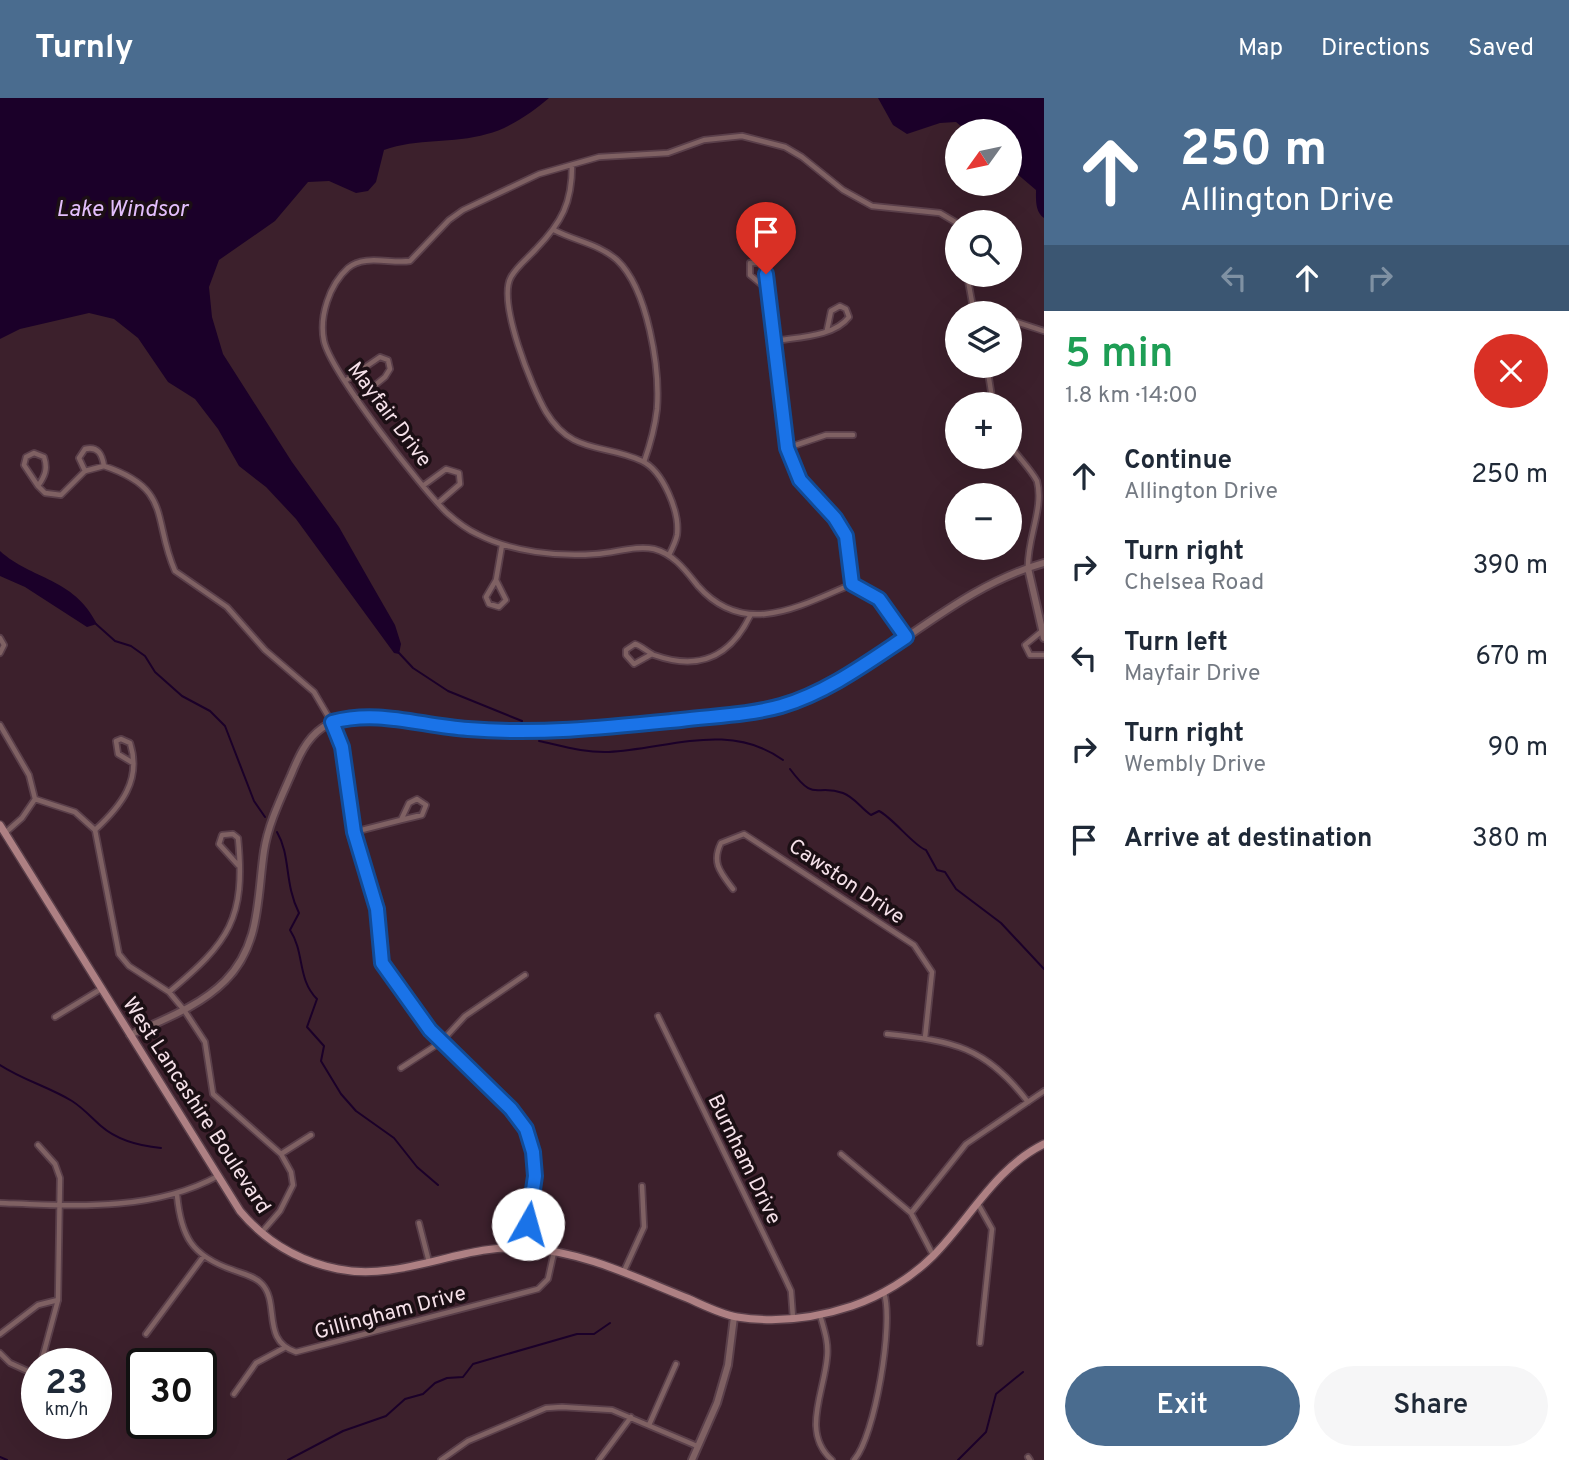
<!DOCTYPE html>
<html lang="en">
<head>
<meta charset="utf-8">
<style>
	:root { --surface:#fff; --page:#f6f6f7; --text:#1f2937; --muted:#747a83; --accent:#4a6c8f }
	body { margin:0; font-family:Overpass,sans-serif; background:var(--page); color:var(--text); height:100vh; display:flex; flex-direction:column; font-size:26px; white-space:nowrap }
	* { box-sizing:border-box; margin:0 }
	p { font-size:23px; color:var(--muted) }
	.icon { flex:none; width:38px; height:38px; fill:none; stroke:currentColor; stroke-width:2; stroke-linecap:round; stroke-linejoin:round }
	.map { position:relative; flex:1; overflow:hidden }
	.side { display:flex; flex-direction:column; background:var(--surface); width:525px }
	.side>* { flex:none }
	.top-card { background:#4a6c8f; color:#fff; overflow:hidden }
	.needle { width:46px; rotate:237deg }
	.controls { position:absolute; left:945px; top:21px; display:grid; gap:14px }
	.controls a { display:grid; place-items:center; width:77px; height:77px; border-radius:50%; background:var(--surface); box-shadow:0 7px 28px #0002; font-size:35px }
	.speed { position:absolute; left:21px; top:1250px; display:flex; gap:14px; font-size:35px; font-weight:700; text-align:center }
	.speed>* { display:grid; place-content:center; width:91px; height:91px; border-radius:50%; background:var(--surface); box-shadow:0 7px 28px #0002; line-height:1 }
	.speed small { font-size:18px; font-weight:400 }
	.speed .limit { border:4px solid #111; border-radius:10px; background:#fff; color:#111 }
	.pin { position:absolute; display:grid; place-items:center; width:60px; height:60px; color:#fff; margin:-72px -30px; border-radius:50% 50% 50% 0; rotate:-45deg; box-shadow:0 0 7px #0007 }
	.pin .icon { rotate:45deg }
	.me { position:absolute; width:77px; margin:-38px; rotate:7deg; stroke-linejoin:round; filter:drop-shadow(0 0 5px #0008) }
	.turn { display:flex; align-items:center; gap:24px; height:147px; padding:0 21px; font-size:32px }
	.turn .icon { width:91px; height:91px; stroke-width:2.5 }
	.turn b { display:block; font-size:49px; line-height:60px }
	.lanes { display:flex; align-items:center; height:66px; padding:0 21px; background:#0003; justify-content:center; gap:35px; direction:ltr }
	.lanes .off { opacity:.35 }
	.round { display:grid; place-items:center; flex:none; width:74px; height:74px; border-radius:37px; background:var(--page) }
	.headline { display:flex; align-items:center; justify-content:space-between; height:119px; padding:0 21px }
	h1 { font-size:42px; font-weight:600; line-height:52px; color:#1e9e55 }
	.button { display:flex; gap:14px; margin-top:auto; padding:14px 21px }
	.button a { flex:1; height:80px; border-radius:42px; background:var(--accent); color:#fff; font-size:28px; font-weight:600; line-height:80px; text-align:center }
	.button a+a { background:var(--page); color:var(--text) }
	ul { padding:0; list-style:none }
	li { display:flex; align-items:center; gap:21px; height:91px; padding:0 21px }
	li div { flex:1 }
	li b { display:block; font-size:26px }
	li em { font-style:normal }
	header { display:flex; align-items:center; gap:42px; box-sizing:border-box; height:98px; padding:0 35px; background:var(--accent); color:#fff }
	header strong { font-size:33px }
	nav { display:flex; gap:38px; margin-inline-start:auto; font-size:24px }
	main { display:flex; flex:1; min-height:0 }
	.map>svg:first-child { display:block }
	.water { fill:#1b0029 }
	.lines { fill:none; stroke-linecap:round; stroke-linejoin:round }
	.stream { stroke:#1b0029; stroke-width:2 }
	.minor-casing { stroke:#5a3f4a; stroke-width:8 }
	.tertiary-casing { stroke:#5a3f4a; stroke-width:10 }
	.secondary-casing { stroke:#5a3f4a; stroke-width:10 }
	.minor { stroke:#7f6163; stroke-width:4.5 }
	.tertiary { stroke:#7f6163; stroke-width:6 }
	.secondary { stroke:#ae8083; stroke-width:7 }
	.route-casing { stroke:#114b97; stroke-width:18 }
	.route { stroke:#1a73e8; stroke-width:12 }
	.labels { text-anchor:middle; stroke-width:7; stroke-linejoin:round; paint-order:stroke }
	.street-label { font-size:21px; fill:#f5e1e9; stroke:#1b0f14 }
	.water-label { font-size:23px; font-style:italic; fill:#e3bffc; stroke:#1b0f14 }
</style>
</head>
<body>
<header>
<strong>Turnly</strong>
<nav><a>Map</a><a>Directions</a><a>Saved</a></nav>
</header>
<main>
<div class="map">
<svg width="1044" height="1362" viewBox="0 0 1044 1362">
	<rect width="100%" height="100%" fill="#3c202c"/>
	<path class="water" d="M0,0H549C533,14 508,31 487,36C453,46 417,40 384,52L376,84L368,93L356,95L329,83L308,84L275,123L219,162L209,189L212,219L223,256L292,364L339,429L372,487L395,527L401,546L399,556L394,555L296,421L266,389L239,368L218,331L195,301L168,284L138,240L114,221L89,215L20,231L0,241Z
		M878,0H1044V120C1035,114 1036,102 1036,92L1010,70V33H967L956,24L940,25L907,36L893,27Z
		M0,453C32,482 73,479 97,526L87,529L25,489L0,478Z"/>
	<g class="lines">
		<path class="stream" d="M96,526L115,543L131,548L145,558L155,574L182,598L210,613L225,628L254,703L265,719
			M399,555L413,570L448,593L522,623
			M539,643C562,648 585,655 609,654C668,651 729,623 783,662
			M790,671C816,706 814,685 843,695C854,699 861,710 871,717L879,713C893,720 915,749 926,752L937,772L945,774L956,791L1001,825L1044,871
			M277,734C291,758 284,785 299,815L290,832C305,855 297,881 317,901L307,929L324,948L321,963L341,996L356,1013L394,1040L417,1069L438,1087
			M0,967C23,982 49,989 72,1003C83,1010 92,1020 101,1028C117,1042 140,1048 161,1050
			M0,1359L7,1362
			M288,1362L343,1333L386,1318L405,1301L423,1296L435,1285L447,1280L463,1279L473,1266L577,1236H594L610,1225
			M958,1362L986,1334L996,1296L1023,1274"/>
		<g class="minor-casing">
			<path id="minor" d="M572,67C572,105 562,124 536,151C528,160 517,168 511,179C497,204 532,290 546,314C572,357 603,345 642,363C663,373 680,414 677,437C676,443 672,451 669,457
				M554,132C575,143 599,146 617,162C648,191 660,271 657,311C655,329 650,347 644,364
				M967,177L974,215
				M768,192L750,177V165H759C772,176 772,225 775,243C780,280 778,333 792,365C805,395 837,411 847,438C852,453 851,470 852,486
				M1010,222L1044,233
				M775,243C797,239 834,239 849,219L846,211L840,208L831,213L827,232
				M987,268L993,306
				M345,283L380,259L388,262L390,271L385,279L358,301
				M1010,347C1018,359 1030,370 1037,383C1044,411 1027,440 1028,470
				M787,350L826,337H853
				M85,373L79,360L85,351C98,348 102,356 104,368
				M424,387L446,371L459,375L460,386L438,405
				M38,388L24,367L26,359L34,355L44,359C48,371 45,378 38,388L45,395L61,397L85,373L104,368C173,391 152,421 175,473L227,509L265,552L314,594L338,635L354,734L377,811L382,865L430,932L511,1011L530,1042L535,1078L525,1150
				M496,482L506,502L499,509L489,506L486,499L496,482L502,447
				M1042,533L1025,547L1030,557H1044
				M906,539L879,501L852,486C798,509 744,540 698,488C686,473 674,456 654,451C636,447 615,455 596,456C558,459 512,454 477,436C466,431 456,423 447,415C421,390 331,274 324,243C319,219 329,187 348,170C364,156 391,166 410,163L449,122L463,112L539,76L599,59L668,55L704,42L742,38L785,49L802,59L843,92L872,108L940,115L957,125
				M0,540L4,547L0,555
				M652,556L634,566L626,557V552L635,546C642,548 647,554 654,557C699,573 730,559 750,518
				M0,627L29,677L35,701L22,720L5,735
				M35,701L75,714L95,732L119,856L129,868L169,894L184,912L205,944L213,996L281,1056L291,1074L293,1087L280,1113L261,1135
				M417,701L426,707L422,717L401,722L409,705Z
				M95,732C121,708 142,682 130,645L121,641L116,643L118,656L133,665
				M354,734L401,722
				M733,791C721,775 711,765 721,745L744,736L914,847L932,874L925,940
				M169,894C229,844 246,821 238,740L233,736L222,737L219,746L238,767
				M658,918L785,1180L791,1193L793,1220
				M55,919L101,891
				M887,936C953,943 985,948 1028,1004
				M401,970L441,944L465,918L525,877
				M38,1047L55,1066L60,1080L58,1202L41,1265
				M281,1056L311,1037
				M841,1056L911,1115L933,1157
				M177,1097C181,1139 192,1158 233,1172C243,1176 255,1178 262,1186C280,1205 261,1243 296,1254L538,1191L548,1181L554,1154
				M0,1105C73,1108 152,1114 218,1078
				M978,1106L992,1131L980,1245
				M911,1115L966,1046L1044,993
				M419,1125L429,1164
				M624,1173L644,1129L642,1088
				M820,1217C824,1231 829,1245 827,1260C824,1295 801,1335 832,1362
				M0,1236L38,1207L58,1202
				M146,1236L203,1159
				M0,1255L10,1265L32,1275L37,1272
				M234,1296L256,1265L284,1250
				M649,1327L676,1266
				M1028,1359L1030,1362
				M441,1362L468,1343L546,1310L562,1309L612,1312L697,1348
				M599,1362L631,1319
				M854,1362C875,1339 894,1224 884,1195"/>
		</g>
		<g class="tertiary-casing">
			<path id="tertiary" d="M1028,470L1044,540
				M130,937C162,922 199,909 225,883C261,847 257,800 264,753C268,727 280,702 291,677C298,660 306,641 322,630C359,604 456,632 504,633C544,634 585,631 625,627C690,621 758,620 818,593C897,556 958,489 1044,465
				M692,1362L717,1305L728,1267L734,1219"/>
		</g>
		<g class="secondary-casing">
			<path id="secondary" d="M0,727L240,1113C266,1144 298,1163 338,1171C402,1184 463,1145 526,1150C585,1154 634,1179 687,1200C703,1207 720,1216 737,1219C775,1225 816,1220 852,1208C881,1198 911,1180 933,1158C970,1121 995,1070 1044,1046"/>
		</g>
		<use href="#minor" class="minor"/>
		<use href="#tertiary" class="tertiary"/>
		<use href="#secondary" class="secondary"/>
	</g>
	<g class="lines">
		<g class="route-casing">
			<path id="route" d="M528,1126L535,1078L533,1054L526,1031L511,1011L430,932L382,865L377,811L354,734L342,649L332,624C379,611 421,628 468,631C539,637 611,629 681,622C714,618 749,617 781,608C826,595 867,565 906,539L879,501L852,486L846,438L835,420L800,382L787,350L766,176"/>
		</g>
		<use href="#route" class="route"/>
	</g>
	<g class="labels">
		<g class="street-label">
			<text transform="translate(390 316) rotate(53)" y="7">Mayfair Drive</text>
			<text transform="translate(847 783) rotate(34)" y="7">Cawston Drive</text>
			<text transform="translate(197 1007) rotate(57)" y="7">West Lancashire Boulevard</text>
			<text transform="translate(745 1061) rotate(64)" y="7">Burnham Drive</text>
			<text transform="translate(390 1214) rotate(-15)" y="7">Gillingham Drive</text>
		</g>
		<g class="water-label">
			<text x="122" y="118">Lake Windsor</text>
		</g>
	</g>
</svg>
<div class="controls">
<a><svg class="needle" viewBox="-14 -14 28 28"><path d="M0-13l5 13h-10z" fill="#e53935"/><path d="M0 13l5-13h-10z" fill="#747a83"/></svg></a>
<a><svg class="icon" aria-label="search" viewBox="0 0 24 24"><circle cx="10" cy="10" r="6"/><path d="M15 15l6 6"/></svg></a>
<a><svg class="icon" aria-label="layers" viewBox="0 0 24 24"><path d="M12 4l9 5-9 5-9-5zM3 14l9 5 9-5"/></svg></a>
<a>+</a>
<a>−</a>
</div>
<div class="speed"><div>23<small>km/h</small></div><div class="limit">30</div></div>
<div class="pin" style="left:766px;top:176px;background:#d93025"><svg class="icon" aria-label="arrive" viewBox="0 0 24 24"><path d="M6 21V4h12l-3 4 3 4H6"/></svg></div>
<svg class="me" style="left:528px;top:1126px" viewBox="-20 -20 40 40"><circle r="19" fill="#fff"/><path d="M0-13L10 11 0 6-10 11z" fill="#1a73e8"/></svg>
</div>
<section class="side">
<div class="top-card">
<div class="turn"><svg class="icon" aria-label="ahead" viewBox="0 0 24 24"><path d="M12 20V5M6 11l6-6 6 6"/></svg><div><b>250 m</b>Allington Drive</div></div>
<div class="lanes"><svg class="icon off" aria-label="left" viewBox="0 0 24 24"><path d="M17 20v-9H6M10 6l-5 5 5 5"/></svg><svg class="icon" aria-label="ahead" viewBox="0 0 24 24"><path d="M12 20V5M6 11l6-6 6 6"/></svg><svg class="icon off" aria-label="right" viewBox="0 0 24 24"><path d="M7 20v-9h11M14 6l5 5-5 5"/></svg></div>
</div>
<div class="headline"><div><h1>5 min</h1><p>1.8 km · 14:00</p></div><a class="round" style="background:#d93025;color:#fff"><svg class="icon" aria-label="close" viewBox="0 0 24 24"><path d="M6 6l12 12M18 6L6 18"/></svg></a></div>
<ul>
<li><svg class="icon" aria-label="ahead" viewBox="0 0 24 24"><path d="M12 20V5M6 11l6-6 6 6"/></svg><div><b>Continue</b><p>Allington Drive</p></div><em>250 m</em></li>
<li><svg class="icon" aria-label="right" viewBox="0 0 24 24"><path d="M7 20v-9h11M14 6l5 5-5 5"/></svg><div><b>Turn right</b><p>Chelsea Road</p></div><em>390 m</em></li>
<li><svg class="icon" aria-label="left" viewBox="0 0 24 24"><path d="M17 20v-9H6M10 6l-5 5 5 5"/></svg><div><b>Turn left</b><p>Mayfair Drive</p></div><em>670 m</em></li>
<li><svg class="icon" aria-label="right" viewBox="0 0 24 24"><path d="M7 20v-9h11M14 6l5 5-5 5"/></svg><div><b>Turn right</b><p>Wembly Drive</p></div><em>90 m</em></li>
<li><svg class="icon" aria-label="arrive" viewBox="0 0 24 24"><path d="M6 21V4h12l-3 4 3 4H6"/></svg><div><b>Arrive at destination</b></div><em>380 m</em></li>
</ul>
<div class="button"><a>Exit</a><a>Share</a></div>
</section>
</main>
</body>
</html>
